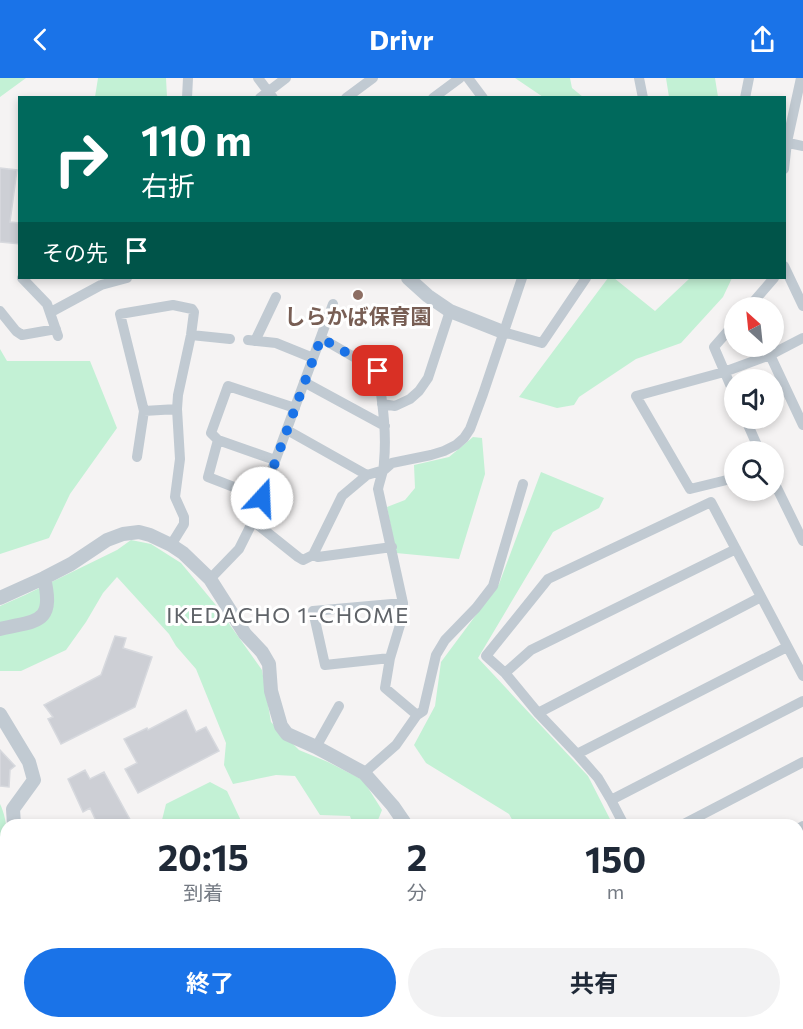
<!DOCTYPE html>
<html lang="ja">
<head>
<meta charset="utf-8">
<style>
	:root { --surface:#fff; --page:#f2f2f3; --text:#1f2937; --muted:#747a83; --accent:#1a73e8 }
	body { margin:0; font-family:Commissioner,"Noto Sans JP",sans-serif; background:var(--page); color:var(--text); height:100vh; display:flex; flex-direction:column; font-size:22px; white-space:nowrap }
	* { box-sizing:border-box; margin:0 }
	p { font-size:20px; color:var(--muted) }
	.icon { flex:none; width:33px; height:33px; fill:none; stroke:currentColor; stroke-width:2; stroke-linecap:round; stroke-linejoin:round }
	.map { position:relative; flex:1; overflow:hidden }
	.drawer { position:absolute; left:0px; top:741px; width:804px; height:210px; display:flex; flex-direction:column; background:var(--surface); border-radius:18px 18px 0 0; box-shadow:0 3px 9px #0003 }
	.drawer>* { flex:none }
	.banner { position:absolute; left:18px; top:18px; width:768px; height:183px; border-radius:0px; box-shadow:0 3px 9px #0003; background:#00695c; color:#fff; overflow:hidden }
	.needle { width:39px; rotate:333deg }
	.fabs { position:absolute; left:724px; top:219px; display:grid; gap:12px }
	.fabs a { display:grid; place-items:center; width:60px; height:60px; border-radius:50%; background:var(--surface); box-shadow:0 3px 9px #0003; font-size:30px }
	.pin { position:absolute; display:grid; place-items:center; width:51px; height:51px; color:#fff; margin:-26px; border-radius:12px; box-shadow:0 3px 9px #0006 }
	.me { position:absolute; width:66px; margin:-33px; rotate:20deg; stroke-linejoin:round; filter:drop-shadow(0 0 4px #0008) }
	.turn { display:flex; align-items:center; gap:21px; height:126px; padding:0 24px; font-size:27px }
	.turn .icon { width:78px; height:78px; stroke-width:2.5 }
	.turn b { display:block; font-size:42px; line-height:51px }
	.then { display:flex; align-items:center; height:57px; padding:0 24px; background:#0003; gap:12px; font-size:22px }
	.eta { display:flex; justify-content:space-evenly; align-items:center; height:102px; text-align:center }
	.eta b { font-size:36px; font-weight:700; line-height:42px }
	.primary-button { display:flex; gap:12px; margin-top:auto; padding:12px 24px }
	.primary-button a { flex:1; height:69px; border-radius:36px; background:var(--accent); color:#fff; font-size:24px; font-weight:700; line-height:69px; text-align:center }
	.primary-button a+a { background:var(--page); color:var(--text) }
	header { display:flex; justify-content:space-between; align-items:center; height:78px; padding:0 24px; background:var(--accent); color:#fff; font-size:27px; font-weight:700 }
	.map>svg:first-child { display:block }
	.green { fill:#c3f1d5 }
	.building { fill:#cdcfd5; stroke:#d7d9de; stroke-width:1.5 }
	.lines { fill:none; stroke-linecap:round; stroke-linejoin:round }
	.minor { stroke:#c1cad2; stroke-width:10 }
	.tertiary { stroke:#c1cad2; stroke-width:14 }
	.route { stroke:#1a73e8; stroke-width:10; stroke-dasharray:0 18 }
	.education-dot { fill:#8d6e63; stroke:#fff; stroke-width:2 }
	.labels { text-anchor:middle; stroke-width:6; stroke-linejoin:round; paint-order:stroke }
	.education-label { font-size:21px; font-weight:bold; fill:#785e54; stroke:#fff }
	.neighbourhood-label { font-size:22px; letter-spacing:1.5px; fill:#5f6368; stroke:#fff }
</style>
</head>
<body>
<header><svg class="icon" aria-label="back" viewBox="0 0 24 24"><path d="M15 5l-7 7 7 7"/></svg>Drivr<svg class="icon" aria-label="share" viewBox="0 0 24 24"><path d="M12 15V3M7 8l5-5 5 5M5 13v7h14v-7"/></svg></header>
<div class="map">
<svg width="803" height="951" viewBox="0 0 803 951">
	<rect width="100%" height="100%" fill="#f5f3f3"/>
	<path class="green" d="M0,0H26L0,19Z
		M98,0H166L167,19H95Z
		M515,0H570L572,10L583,19H543Z
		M666,0H715L718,19H669Z
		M608,200H614L655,233L690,200H732L723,219L681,265L636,281L579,319L574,327L557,330L519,319Z
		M0,271L7,283H90L117,350L70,416L49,460L0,476Z
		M473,359L482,360L485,396L459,481L396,475L387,429L405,422L415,410L414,387L449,379Z
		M541,394L604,420L599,430L553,454L478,580L588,698L613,747H515L509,736L426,685L414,667L435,628L441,584L499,506Z
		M131,462L151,466L181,485L215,526L262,592L271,644L299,672L328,684L363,702L382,732L376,747H353L350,738L320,737L295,698L276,697L233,706L224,687L226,665L196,591L176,568L169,556L117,499L103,515L86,544L66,572L21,593H0V528L25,517L117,472Z
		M210,704L227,713L243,747H164L162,742L166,726Z
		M0,726C8,742 10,770 0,786Z
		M553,945H673V951H554Z"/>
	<path class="building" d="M0,90L17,92L10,144L20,145V166L0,164Z
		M115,558L126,560L123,570L152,579L135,629L61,666L48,641L53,639L44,627L101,597Z
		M186,632L196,654L206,649L219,673L138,715L125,691L137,685L124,661L147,650L148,652Z
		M0,672L15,688L10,692L9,709L0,708Z
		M85,692L90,701L104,694L133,747H98L90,730L83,734L68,701Z"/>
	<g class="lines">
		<path class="minor" d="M258,0L273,20
			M468,0L483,20
			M639,0L643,20
			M187,20L188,0
			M260,20L286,0
			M346,20L373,0
			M433,20L460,0
			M745,20L749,0
			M784,64L803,68
			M784,91L787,64L801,0
			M784,188L803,228
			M22,200L47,226L58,258
			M748,230L774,200
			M0,233L16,253L22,257L56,251
			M51,234L101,207L127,200
			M735,245L714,269L735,318
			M503,254L542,265L586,200
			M191,257L230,261
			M321,260L378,293C382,323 387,353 384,384C384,393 380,401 378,411L403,525V537L390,580L385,610L417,637
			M248,262L276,265L313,280
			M255,263L276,219
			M770,277L803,260
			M304,304L385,348
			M382,326L395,328L410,321L419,313L428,300L450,233
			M144,333L177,331
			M745,340L760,374
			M287,352L367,397
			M218,362L275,382
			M137,379L144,333L120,236L173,227L192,231L194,234L191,257L178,317L177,331L180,381L175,419L184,439V446L171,467
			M735,400L690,411L636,318L724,294L770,277L803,347
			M774,404L803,463
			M262,420L208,399L218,362L211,355L228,308L295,330
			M253,443L333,226
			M313,477L318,479L392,469
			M210,501L239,471L253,443L298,479L303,482L313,477L342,418L367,397L384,392L392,385L431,377L444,373L456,367L464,360L470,351L483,316L522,200
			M390,580L325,587L313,533L403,525
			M505,595L531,572L736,471
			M538,635L761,519
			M316,669L339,628
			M577,676L787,569
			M364,695L396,667L417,637L423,633L436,577L445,562L476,530L493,508L523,406
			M611,722L803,623
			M624,747L611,722L598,700L577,676L538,635L505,595L486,578L548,501L711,424L803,598
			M682,747L803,684
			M798,751L803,748
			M0,806L6,792
			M798,812L803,809
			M0,857L6,869
			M798,877L803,874
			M52,945L55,951
			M154,945L159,951
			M679,951V945
			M781,951L793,945"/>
		<path class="tertiary" d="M408,200L428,218L450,233L503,254
			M0,520L44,500L71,486L107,462L123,456L139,454L150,457L171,467L183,475L210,501L245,556L262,574L269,586L271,613L281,648L287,656L316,669L364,695L393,728L406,747
			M0,551C36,542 55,547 44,500
			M0,636L29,684L34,702L13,731L14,747
			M342,945L345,951
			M484,945L485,951"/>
	</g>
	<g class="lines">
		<path class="route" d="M262,420L321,260L378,293"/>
	</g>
	<circle class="education-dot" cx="358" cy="217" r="6"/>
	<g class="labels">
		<g class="education-label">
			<text x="358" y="246">しらかば保育園</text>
		</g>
		<g class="neighbourhood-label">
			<text x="288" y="545">IKEDACHO 1-CHOME</text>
		</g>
	</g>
</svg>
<div class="fabs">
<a><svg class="needle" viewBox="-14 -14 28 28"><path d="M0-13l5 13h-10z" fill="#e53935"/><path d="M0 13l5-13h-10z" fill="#747a83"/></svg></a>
<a><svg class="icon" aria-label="sound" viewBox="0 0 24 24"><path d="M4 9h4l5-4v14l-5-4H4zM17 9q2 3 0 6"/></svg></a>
<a><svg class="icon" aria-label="search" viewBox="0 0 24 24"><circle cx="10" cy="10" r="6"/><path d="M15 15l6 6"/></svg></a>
</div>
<div class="pin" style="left:378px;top:293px;background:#d93025"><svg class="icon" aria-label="arrive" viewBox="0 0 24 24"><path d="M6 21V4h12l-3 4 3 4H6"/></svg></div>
<svg class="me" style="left:262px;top:420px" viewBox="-20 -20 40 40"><circle r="19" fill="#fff"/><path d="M0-13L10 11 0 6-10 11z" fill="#1a73e8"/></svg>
<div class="banner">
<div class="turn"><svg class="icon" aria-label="right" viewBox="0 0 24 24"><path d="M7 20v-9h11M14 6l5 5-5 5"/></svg><div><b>110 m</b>右折</div></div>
<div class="then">その先<svg class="icon" aria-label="arrive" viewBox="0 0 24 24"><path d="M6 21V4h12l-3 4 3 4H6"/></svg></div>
</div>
<section class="drawer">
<div class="eta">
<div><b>20:15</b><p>到着</p></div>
<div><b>2</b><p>分</p></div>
<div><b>150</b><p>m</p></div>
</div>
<div class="primary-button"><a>終了</a><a>共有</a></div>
</section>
</div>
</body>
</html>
